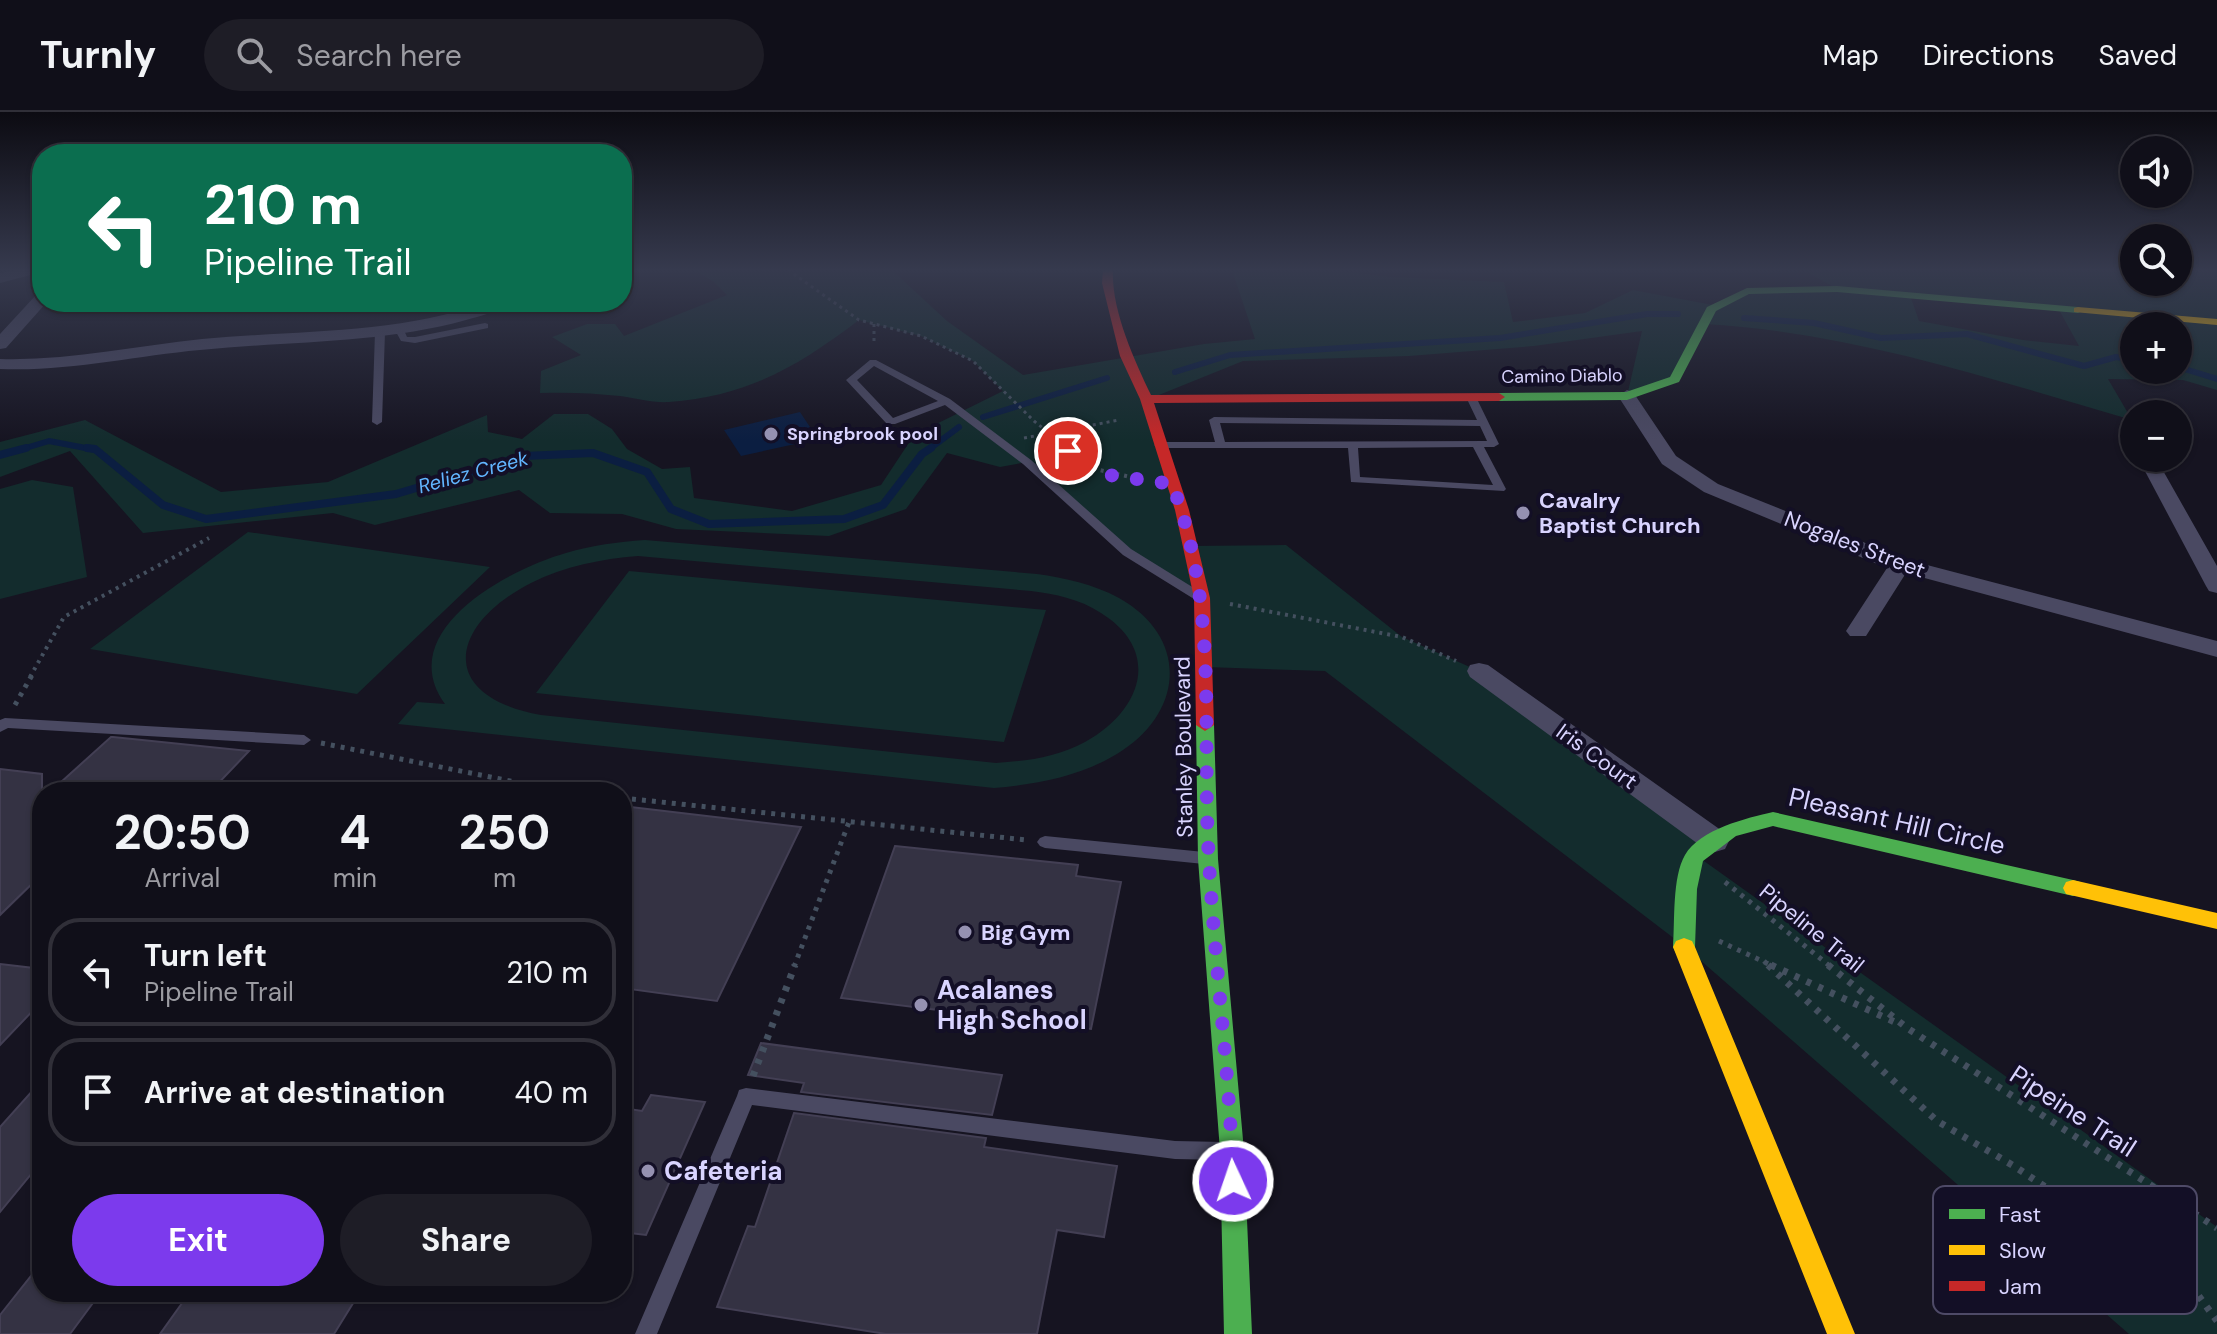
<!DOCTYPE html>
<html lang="en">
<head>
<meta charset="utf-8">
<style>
	:root { --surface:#100f19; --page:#1e1d26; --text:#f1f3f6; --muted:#9c9ca2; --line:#302f38; --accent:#7c3aed }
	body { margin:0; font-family:"DM Sans",sans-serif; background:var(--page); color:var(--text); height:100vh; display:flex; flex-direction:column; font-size:30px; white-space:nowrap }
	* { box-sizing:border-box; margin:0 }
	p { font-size:26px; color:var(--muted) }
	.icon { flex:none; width:44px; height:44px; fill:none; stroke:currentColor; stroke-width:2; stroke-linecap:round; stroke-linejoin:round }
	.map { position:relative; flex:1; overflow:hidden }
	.sheet { position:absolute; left:32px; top:670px; width:600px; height:520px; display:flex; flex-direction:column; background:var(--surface); border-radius:32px; box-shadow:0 2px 6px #0004,0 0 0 2px var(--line) }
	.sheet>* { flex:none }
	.banner { position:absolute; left:32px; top:32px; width:600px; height:168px; border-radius:32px; box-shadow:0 2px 6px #0004,0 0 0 2px var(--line); background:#0b6e4f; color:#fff; overflow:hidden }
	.tools { position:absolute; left:2120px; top:24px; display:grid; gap:16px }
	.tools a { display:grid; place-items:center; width:72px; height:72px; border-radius:50%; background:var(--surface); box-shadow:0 2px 6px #0004,0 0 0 2px var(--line); font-size:40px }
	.pin { position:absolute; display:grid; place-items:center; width:68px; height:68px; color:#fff; margin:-34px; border:4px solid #fff; border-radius:50%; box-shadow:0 2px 8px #0007 }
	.me { position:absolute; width:88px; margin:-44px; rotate:357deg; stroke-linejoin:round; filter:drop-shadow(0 0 6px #0008) }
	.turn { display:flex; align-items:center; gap:28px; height:168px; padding:0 40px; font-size:36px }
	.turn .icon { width:104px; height:104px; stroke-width:2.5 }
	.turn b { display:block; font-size:56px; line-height:68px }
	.eta { display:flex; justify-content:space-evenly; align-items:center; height:136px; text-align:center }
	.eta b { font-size:48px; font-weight:700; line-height:56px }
	.primary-button { display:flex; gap:16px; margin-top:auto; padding:16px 40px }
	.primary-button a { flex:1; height:92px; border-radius:48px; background:var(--accent); color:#fff; font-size:32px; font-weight:700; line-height:92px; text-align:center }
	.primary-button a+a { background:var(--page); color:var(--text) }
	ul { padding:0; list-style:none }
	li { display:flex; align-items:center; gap:24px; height:108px; margin:0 16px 12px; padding:0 24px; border:4px solid var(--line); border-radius:32px }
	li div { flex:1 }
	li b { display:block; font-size:30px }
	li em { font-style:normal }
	header { display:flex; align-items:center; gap:48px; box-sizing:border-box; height:112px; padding:0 40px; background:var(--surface); border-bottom:2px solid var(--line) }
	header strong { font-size:38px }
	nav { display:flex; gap:44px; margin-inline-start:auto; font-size:28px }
	.search { width:560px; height:72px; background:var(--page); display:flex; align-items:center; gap:20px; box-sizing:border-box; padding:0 28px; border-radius:44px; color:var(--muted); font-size:30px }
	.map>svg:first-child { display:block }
	.green { fill:#132c2d; fill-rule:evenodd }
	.water { fill:#0b1e41 }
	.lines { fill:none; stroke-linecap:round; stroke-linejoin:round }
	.stream-far1 { stroke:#0b1e41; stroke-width:6 }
	.stream { stroke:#0b1e41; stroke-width:8 }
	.building { fill:#343243; stroke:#433f54; stroke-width:2 }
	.path-far3 { stroke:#44505f; stroke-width:3; stroke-dasharray:3 4; stroke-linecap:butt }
	.path-far2 { stroke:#44505f; stroke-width:4; stroke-dasharray:3 5; stroke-linecap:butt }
	.path-far1 { stroke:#44505f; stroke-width:5; stroke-dasharray:4 6; stroke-linecap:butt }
	.path { stroke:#44505f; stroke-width:7; stroke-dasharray:5 8; stroke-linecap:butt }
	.lane { fill:#4a4962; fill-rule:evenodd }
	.street { fill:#4a4962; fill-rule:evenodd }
	.fast { fill:#4caf50; fill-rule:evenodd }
	.slow { fill:#ffc107; fill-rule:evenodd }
	.jam { fill:#c62828; fill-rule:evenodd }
	.route { stroke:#7c3aed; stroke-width:14; stroke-dasharray:0 25.2 }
	.poi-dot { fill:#9591b1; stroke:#130f26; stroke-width:3 }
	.labels { text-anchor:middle; stroke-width:8; stroke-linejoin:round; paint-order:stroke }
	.far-street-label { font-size:18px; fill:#d9d4ff; stroke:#130f26 }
	.far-poi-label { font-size:18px; font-weight:bold; fill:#d9d4ff; stroke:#130f26; text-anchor:start }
	.far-water-label { font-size:20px; font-style:italic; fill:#62b6ff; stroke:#130f26 }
	.poi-label { font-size:22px; font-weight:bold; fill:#d9d4ff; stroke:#130f26; text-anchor:start }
	.street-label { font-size:22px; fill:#d9d4ff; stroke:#130f26 }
	.near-street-label { font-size:26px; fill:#d9d4ff; stroke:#130f26 }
	.near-poi-label { font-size:26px; font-weight:bold; fill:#d9d4ff; stroke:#130f26; text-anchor:start }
	.key { fill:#130f26; stroke:#4e4a67; stroke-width:2 }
	.key-label { font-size:22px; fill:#d9d4ff }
</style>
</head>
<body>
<header>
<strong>Turnly</strong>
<div class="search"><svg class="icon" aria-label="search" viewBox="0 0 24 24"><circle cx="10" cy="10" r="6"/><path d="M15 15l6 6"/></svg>Search here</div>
<nav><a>Map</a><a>Directions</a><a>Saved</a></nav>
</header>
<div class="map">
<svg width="2217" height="1222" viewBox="0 0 2217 1222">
	<rect width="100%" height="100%" fill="#161421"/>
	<path class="green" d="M694,158H892L947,209L1023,263L1204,232L1255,227L1232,158H1331L1392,165L1504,170L1513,210L1585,201L1633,178L1718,194L1747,179L1834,175L1803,158H2134V170H2178V158H2217V278L2183,268L2108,267L2132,308C1991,267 1852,220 1704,212L1675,267L1627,284L1642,219L1534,234L1409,244L1243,249L1149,287L1190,434L1286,433L1402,525L1479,559L1715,729L1697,744L2217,1115V1222H2129L1684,834L1325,559L1206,555L1202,486L1127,440L1027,350L1000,355L947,341L906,397L829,424L676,417L622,402L550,401L519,378L375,413L333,401L143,421L70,339L0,365V330L85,308L221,380L328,370L487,303L488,320L522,327L554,302H588L612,317L627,337L662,357L690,355L694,386L792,399L881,373L914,323L1003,279L973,249L921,224L859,208C797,255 748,284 669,290C653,291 635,286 620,284C593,281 567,280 540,281L541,259L581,243L552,225L587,212H615L624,224L727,183L714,170ZM1910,183L2058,196L2079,234L2023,228L1919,209ZM2134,214H2178V258H2134Z
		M32,368L73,375L87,465L0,487V377Z
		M248,420L490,455L357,582L90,537Z
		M645,428L1037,462C1065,466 1093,472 1119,486C1187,524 1185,596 1123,638C1084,664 1039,672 994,676L398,612L417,590L445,592C392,519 509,457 566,441C592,433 618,430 645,428ZM638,444L1031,479C1055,482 1080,487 1101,501C1163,540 1141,599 1085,630C1058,645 1027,649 996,651L541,603C436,584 449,513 531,471C565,454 601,447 638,444Z
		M629,459L1046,498L1004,630L536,581Z"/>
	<path class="water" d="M800,300L818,327L741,344L724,318Z"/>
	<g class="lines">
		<path class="stream-far1" d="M1744,206L1814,211L1881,226L1967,222L2084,254L2116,245L2134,248
			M2178,255L2217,267
			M1175,260L1230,243L1500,226L1647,202H1678
			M983,305L1107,266
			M19,338L49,329L96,338
			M928,338L959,315"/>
		<path class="stream" d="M87,336L95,337L163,393L206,407L396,382L524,344L593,341L647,360L671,397L709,412L844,407L883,393L922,342L931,336
			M0,343L26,336"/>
	</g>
	<path class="building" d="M111,625H113L249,639L210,680H50Z
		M0,657L42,662V762L0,803Z
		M622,694L801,715L717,889L622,876Z
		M895,734L1078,753L1076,764L1121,770L1091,917L841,886Z
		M0,852L42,857V889L0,933Z
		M761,931L1002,963L992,1003L801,980L804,971L748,963Z
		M42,968V1049L0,1100V1015Z
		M651,983L705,990L646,1123L622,1120V996L642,999Z
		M794,1001L986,1026L984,1035L1117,1054L1104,1125L1057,1118L1037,1222H886L717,1195L748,1114L755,1115Z
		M42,1150V1180H101L70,1222H0V1203Z
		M190,1180H360L334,1222H160Z"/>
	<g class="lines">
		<path class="path-far3" d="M788,158L859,208L921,224L973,249L1034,309L1070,338
			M874,212V233
			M1024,326L1119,308"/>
		<path class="path-far2" d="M1068,336L1095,357L1144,368
			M1230,492L1402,525L1456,549
			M30,565L64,505L209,426"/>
		<path class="path-far1" d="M15,593L32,563
			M321,631L565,680
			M622,686L1027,728
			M1725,770L1831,855
			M1719,829L1775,855
			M1764,849L1770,855
			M794,855L849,710"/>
		<path class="path" d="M1768,853L1937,1009L2014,1054L2190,1172L2217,1209
			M1771,853L1899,912
			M1828,853L1907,916L2217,1116
			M753,964L795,853"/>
		<path class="lane" d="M485,211L488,212V216L415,231L401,229L395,218L403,216L407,225H415Z
			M380,217L385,220L382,310L377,313L372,310L375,220Z
			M870,248H876L950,287L1031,348L1131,437L1202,481L1204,484L1202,487H1194L1123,443L1023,352L945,293L895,312H887L846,268ZM874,254L938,289L893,306L857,268Z
			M1471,282L1476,285L1499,332L1494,335H1484L1506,377L1504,379L1351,370L1348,336H1159L1154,333L1159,330H1215L1209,308L1214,305L1477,308L1466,285ZM1220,311L1480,314L1487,329L1225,330ZM1473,335L1493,373L1360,365L1358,336Z
			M5,606L304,623L311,628L304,633L8,616L0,620V608Z
			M1045,724L1204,740L1210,742L1212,746L1210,750L1204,752L1045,736L1040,734L1037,730L1040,726Z
			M746,976L1175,1029L1224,1030L1231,1033L1234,1039L1231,1045L1224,1048L1175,1047L752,993L657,1222H635L737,984L739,978Z"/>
		<path class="street" d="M17,158H42V160L0,171V161Z
			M42,181V190H47L6,236L0,237V222L36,183Z
			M487,190H510C500,200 479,204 466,208C379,232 289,229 200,238C134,244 66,260 0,257V247C67,249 135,234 202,227C297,218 395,223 487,190Z
			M1627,278L1633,280L1676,344L1718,372L1908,448L2217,529V545L1906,461L1866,524H1850L1846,519L1887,456L1704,380L1662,352L1618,284Z
			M2138,346L2157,348L2217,454V481L2209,479L2206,474Z
			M1479,551L1488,553L1725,721L1729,729L1725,737L1715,740L1705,737L1470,565L1467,559L1470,553Z"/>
		<path class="fast" d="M1837,174L2078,195L2084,198L2078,201L1837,180L1749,182L1716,199L1679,270L1627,288L1499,289L1493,285L1499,281L1626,280L1670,265L1707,195L1747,176Z
			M1205,607L1214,613L1218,747L1244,1039L1252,1222H1224L1220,1039L1198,747L1196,613Z
			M1773,700L2073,768L2080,770L2083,776L2080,782L2073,784L1773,714L1736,724L1703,749L1697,777L1695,835L1692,841L1684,844L1676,841L1673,835C1675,810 1672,765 1685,743C1700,717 1747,706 1773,700Z"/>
		<path class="slow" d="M2078,195L2217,207V213L2074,200V196Z
			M2073,768L2217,801V817L2066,782L2063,776L2066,770Z
			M1684,826L1692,829L1695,835L1855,1222H1827L1673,835L1676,829Z"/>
		<path class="jam" d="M1103,158H1113C1111,197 1134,248 1151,283L1499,281L1505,285L1499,289L1154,291L1189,398L1210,486L1214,613L1205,619L1196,613L1194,486L1175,398L1140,287L1120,244L1102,171Z"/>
	</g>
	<linearGradient id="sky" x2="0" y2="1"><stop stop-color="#0c0b12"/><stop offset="0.48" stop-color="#363a4e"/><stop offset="1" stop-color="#363a4e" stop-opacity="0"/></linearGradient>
	<rect width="2217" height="329" fill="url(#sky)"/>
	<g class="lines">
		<path class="route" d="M1068,339L1109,363L1172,372C1220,496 1201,621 1209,749C1215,856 1230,963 1233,1069"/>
	</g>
	<g class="poi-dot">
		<circle cx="771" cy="322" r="8"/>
		<circle cx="1523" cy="401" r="8"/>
		<circle cx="965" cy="820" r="8"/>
		<circle cx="921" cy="893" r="8"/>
		<circle cx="648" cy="1059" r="8"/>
	</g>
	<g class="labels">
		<g class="far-street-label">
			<text transform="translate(1562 264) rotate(-1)" y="6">Camino Diablo</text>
		</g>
		<g class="far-poi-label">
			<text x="787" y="328">Springbrook pool</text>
		</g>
		<g class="far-water-label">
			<text transform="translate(473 360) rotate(-15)" y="7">Reliez Creek</text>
		</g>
		<g class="poi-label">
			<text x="1539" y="396">Cavalry<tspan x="1539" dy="25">Baptist Church</tspan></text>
			<text x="981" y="828">Big Gym</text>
		</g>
		<g class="street-label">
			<text transform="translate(1855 432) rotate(21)" y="8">Nogales Street</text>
			<text transform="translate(1183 635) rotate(-91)" y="8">Stanley Boulevard</text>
			<text transform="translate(1597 644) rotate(36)" y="8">Iris Court</text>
			<text transform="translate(1812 816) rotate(39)" y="8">Pipeline Trail</text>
		</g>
		<g class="near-street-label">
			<text transform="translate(1897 709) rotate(13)" y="9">Pleasant Hill Circle</text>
			<text transform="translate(2073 999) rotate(33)" y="9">Pipeine Trail</text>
		</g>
		<g class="near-poi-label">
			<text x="937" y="887">Acalanes<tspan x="937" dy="30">High School</tspan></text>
			<text x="664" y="1068">Cafeteria</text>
		</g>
	</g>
	<rect x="1933" y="1074" width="264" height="128" rx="12" class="key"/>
	<rect x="1949" y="1097" width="36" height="10" fill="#4caf50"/>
	<rect x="1949" y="1133" width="36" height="10" fill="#ffc107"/>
	<rect x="1949" y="1169" width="36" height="10" fill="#c62828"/>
	<g class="key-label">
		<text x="1999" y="1110">Fast</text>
		<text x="1999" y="1146">Slow</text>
		<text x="1999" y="1182">Jam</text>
	</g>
</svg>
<div class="tools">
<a><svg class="icon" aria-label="sound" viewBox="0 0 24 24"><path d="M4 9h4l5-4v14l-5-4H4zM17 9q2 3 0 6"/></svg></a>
<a><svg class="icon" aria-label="search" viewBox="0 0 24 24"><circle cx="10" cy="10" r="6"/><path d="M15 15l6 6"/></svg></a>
<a>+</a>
<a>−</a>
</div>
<div class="pin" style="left:1068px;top:339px;background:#d93025"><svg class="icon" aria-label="arrive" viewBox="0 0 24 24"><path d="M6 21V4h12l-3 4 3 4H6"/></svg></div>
<svg class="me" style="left:1233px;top:1069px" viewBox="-20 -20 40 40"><circle r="17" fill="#7c3aed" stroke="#fff" stroke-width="3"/><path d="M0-11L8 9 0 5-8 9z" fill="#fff"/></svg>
<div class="banner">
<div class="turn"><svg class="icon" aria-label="left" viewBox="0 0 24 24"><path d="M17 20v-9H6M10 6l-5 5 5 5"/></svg><div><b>210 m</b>Pipeline Trail</div></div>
</div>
<section class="sheet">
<div class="eta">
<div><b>20:50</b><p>Arrival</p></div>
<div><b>4</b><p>min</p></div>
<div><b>250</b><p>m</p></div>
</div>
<ul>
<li><svg class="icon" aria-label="left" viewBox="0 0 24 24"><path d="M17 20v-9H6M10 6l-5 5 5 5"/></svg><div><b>Turn left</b><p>Pipeline Trail</p></div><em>210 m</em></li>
<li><svg class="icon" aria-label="arrive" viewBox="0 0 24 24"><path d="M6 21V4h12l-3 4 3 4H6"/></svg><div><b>Arrive at destination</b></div><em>40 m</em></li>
</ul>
<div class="primary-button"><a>Exit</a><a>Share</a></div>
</section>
</div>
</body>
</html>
